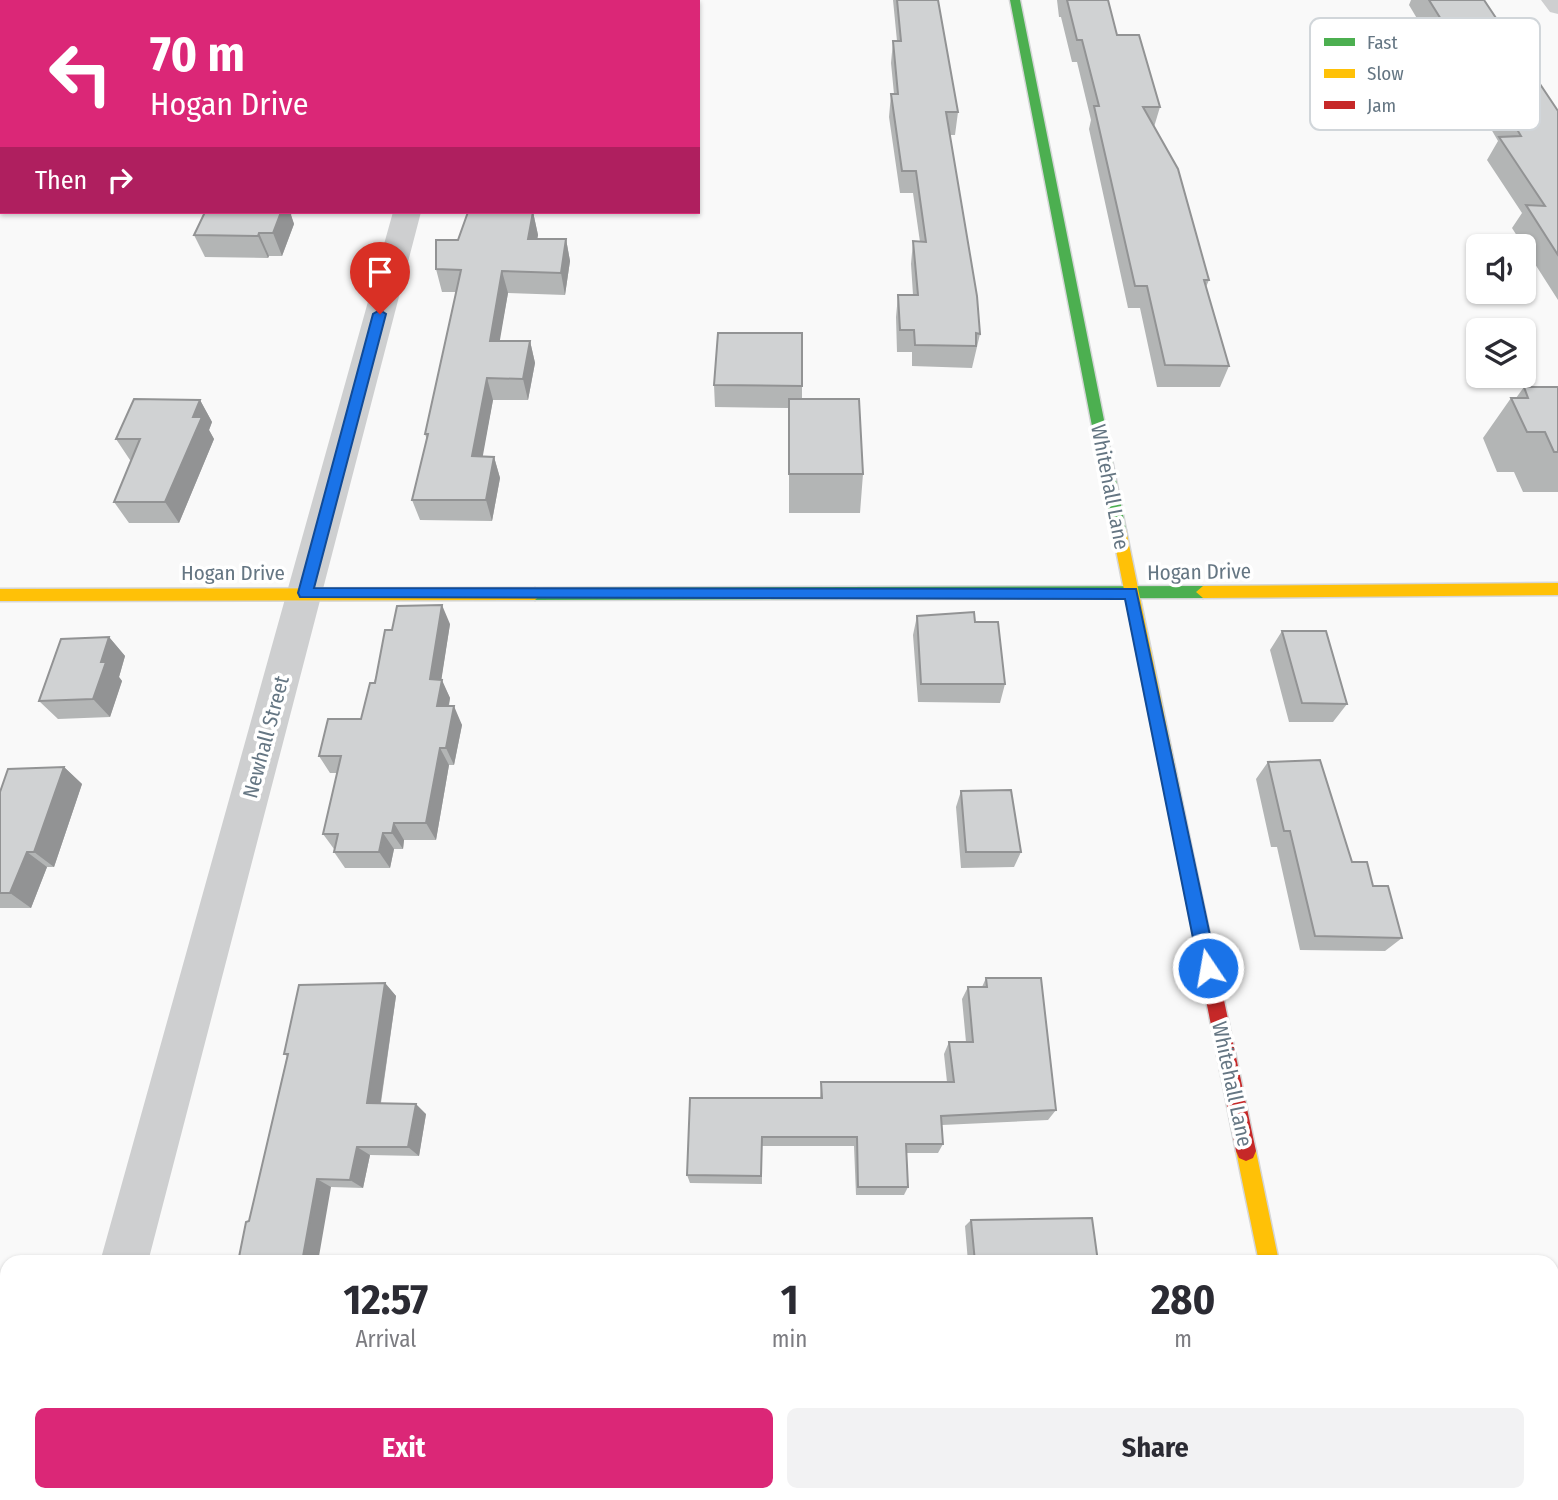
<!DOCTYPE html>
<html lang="en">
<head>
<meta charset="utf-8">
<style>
	:root { --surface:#fff; --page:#f2f2f3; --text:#2b2b33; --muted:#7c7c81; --accent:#db2777 }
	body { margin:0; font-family:"Fira Sans Condensed",sans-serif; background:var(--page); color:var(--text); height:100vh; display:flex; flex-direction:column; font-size:26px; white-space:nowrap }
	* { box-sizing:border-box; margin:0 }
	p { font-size:23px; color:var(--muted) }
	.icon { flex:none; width:38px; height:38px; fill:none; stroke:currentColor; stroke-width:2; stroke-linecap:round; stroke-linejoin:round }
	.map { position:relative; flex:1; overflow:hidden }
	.side { position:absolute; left:0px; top:1255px; width:1559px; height:247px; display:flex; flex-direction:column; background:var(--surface); border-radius:21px 21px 0 0; box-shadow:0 2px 5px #0004 }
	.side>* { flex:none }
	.guide { position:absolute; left:0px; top:0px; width:700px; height:214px; box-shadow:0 2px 5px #0004; background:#db2777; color:#fff; overflow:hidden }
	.fabs { position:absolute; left:1466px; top:234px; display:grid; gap:14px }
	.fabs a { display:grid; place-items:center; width:70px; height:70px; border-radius:10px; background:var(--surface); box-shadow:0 2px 5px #0004; font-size:35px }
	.pin { position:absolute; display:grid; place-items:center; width:60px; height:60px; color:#fff; margin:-72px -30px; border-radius:50% 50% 50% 0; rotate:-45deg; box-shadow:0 0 7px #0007 }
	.pin .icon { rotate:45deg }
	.me { position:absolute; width:77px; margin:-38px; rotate:348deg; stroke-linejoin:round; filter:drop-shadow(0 0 5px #0008) }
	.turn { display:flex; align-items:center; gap:24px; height:147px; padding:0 35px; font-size:32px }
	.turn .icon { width:91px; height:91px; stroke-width:2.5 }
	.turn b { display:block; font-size:49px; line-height:60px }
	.then { display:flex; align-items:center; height:66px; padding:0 35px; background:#0003; gap:14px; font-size:26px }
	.eta { display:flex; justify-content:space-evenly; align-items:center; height:119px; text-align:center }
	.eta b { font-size:42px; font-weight:700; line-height:49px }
	.action { display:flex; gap:14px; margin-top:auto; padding:14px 35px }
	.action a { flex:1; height:80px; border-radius:10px; background:var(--accent); color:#fff; font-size:28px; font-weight:700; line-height:80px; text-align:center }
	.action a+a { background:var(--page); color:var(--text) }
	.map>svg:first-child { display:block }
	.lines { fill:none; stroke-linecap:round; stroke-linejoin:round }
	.fast-casing { stroke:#d5d6d7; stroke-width:3 }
	.slow-casing { stroke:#d5d6d7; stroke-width:3 }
	.jam-casing { stroke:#d5d6d7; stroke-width:3 }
	.street { fill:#cecfd0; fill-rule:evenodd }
	.fast { fill:#4caf50; fill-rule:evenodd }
	.slow { fill:#ffc107; fill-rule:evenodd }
	.jam { fill:#c62828; fill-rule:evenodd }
	.wall { fill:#b3b5b5 }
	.shaded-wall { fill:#929394 }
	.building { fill:#d0d2d3; stroke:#929394; stroke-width:2 }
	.route { fill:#1a73e8; stroke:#114b97; stroke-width:2 }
	.labels { text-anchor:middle; stroke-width:7; stroke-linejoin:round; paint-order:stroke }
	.street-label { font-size:21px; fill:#657683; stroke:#fff }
	.key { fill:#fff; stroke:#d1d6da; stroke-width:2 }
	.key-label { font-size:19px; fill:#657683 }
</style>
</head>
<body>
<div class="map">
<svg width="1558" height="1500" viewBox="0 0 1558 1500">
	<rect width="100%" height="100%" fill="#f9f9f9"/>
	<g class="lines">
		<g class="fast-casing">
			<path id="fast" d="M1010,0H1020L1126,530L1119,535L1112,530Z
				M1203,586L1210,592L1203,598L535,600L528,594L535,588Z"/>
		</g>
		<g class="slow-casing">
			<path id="slow" d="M1119,525L1126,530L1194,859L1192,864L1186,867L1180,864L1178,859L1112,530Z
				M1558,583V595L1203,598L1196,592L1203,586Z
				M535,588L542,594L535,600L0,601V589Z
				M1246,1141L1253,1144L1256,1151L1279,1262H1259L1236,1151L1239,1144Z"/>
		</g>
		<g class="jam-casing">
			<path id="jam" d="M1186,851L1192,854L1194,859L1256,1151L1253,1158L1246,1161L1239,1158L1236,1151L1178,859L1180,854Z"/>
		</g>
		<path class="street" d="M451,0H475V2H451Z
			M1541,0H1558V14L1550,12Z
			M393,212H421L148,1262H100Z
			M33,1494H87L86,1500H32Z
			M1290,1494H1344L1345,1500H1291Z"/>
		<use href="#fast" class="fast"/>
		<use href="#slow" class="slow"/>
		<use href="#jam" class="jam"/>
	</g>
	<path class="wall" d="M893,0H938L958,112L955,135H950L980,334L972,368L912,366V352H897L896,317L898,295H913L911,264L913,241L920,242L913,193H900L889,117L891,94H894L891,63L893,41H897Z
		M1057,0H1108L1117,35L1160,107L1154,127L1209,280L1206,287L1229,366L1220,387H1157L1140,308H1128L1089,129L1091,120L1077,62H1072L1061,17H1059Z
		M1411,0H1484L1558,111V300L1512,228L1522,213L1487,160L1498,141L1462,79H1453L1409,5Z
		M533,212L538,235L537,239H566L570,261L565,295L508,293L499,341H530L535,363L528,400H493L482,456L494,457L500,478L492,521L420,520L412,500L427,440L425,434L456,292H442L436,269L458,240Z
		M291,215L294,224L282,256H269L268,258L205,257L194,235Z
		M802,333V399L863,474L860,513H789V408L715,407L714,385Z
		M1524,387H1558V492H1523L1514,472H1497L1483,438L1511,398H1516Z
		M200,400L212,422L209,430L214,439L179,523H129L114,502L131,460H130L116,439Z
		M917,616L975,622L1005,684L1000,703L918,702L913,635Z
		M450,624L441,680L450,698L449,706L462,725L454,765H449L436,840H404L403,849H394L390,868H345L334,852V849L323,834L337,773H330L319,756L361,719L392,630Z
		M1282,631L1347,704L1333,722H1289L1270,650Z
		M109,637L125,656L119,677L122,681L110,717L58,719L39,701Z
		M1268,762L1373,886L1402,938L1385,951L1300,950L1277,847H1271L1256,779Z
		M64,767L82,784L54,867H47L31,908H0V792Z
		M961,791L1021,852L1014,867L961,868L956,807Z
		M986,978L1056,1110L1048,1120L942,1125L943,1144L938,1153H906L908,1187L904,1195H856L854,1146H762V1184L690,1183L687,1175L820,1098L821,1082H947L944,1054L949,1042H966L962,999L968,987H982Z
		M385,983L396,996L381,1103L426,1114L419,1156L370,1155L363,1188L331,1187L249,1221L287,1056L284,1054Z
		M971,1220L1098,1262H968L965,1226Z"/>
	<path class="shaded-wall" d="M25,0H48L49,1L24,2Z
		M342,0H355V2H341Z
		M2,40V84L0,88V43Z
		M281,212H292L291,215L294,224L282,256L273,233Z
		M533,212L538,235L533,262L528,239Z
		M259,233L269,256L268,258L258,236Z
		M566,239L570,261L565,295L561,273Z
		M502,271L508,293L496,363L490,341Z
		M530,341L535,363L528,400L523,379Z
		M487,378L493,400L479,477L472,456Z
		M200,400L212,422L209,430L214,439L179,523L165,502L193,417Z
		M494,457L500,478L492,521L486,500Z
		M442,605L450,624L439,695L442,680L450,698L445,724L437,706L430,679Z
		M109,637L125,656L119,677L122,681L110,717L93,699L101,662Z
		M454,706L462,725L454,765L446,748Z
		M440,748L449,765L436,840L426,823Z
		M64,767L82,784L54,867L34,852Z
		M394,823L404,840L403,849L392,833Z
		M383,833L394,849L390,868L379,852Z
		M27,852L47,867L31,908L10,893Z
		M385,983L396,996L379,1113L367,1103Z
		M416,1104L426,1114L419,1156L408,1147Z
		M357,1147L370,1155L363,1188L350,1180Z
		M317,1179L331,1187L318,1262H302Z
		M305,1494H321L320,1500H304Z"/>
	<path class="building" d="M0,0H25L24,2H2V40L0,43Z
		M288,0H342L341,2H287Z
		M514,0H554L553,2H513Z
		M897,0H938L958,112H946L977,296L980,334L976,333V346L915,345L914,330H900L898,295H918L913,241L926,242L916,171H902L891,94H898L893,41H901Z
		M1067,0H1108L1117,35H1139L1160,107H1143L1178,169L1209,280H1204L1229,366L1165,365L1147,286H1135L1094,106H1099L1082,40H1077Z
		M1429,0H1484L1558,111V255L1526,205L1545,206L1499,137L1521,136L1473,56H1464Z
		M205,212H281L273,233H259L258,236L194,235Z
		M468,212H533L528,239H566L561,273L502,271L490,341H530L523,379L487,378L472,456L494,457L486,500H412L428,434H425L461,270L436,269V240H458Z
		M718,333H802V386L714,385Z
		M1524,387H1558V452H1554L1545,432H1527L1511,398H1528Z
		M134,399L200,400L193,417H202L165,502H114L140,439H116Z
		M789,399H859L863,474H789Z
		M442,605L430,679L442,680L437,706H454L446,748H440L426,823H394L392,833H383L379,852H334L338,834H323L341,756H319L328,719H361L370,683H375L385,630H392L397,606Z
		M974,612L975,622H998L1005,684H921L917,616Z
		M1282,631H1326L1347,704L1302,703Z
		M109,637L101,662H106L93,699L39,701L61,639Z
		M1320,760L1352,862H1367L1373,886H1388L1402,938L1315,936L1290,831H1284L1268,762Z
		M64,767L34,852H27L10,893H0V792L8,769Z
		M1011,790L1021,852H966L961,791Z
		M986,978H1041L1056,1110L941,1116L943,1144H906L908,1187H858L857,1137H762L761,1176L687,1175L690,1098H822L821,1082H954L949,1042H973L968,987H987Z
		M385,983L367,1103L416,1104L408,1147H357L350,1180L317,1179L302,1262H238L246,1222L249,1221L288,1054H284L299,985Z
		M1092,1218L1098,1262H975L971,1220Z
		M189,1494H305L304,1500H188Z"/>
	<path class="route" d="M380,310L386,314L314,588L1136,589L1217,968L1214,974L1208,976L1202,974L1199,968L1125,599L300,597L298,593L373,314Z"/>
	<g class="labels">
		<g class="street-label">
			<text transform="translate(1110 487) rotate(79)" y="7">Whitehall Lane</text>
			<text transform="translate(1199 572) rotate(-1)" y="7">Hogan Drive</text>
			<text x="233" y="580">Hogan Drive</text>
			<text transform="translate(266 737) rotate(-75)" y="7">Newhall Street</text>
			<text transform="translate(1232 1084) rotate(78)" y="7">Whitehall Lane</text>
		</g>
	</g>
	<rect x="1310" y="18" width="230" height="112" rx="10" class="key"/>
	<rect x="1324" y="38" width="31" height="8" fill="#4caf50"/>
	<rect x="1324" y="69" width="31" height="9" fill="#ffc107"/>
	<rect x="1324" y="101" width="31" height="8" fill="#c62828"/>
	<g class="key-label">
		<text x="1367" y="49">Fast</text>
		<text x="1367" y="80">Slow</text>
		<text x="1367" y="112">Jam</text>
	</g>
</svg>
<div class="fabs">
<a><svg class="icon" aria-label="sound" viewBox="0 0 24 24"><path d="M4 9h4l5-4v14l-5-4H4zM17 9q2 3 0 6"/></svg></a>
<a><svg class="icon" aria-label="layers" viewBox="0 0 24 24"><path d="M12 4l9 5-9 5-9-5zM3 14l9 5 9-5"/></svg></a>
</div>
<div class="pin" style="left:380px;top:314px;background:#d93025"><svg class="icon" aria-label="arrive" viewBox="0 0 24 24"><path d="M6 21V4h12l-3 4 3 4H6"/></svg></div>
<svg class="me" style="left:1208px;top:968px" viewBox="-20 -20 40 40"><circle r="17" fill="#1a73e8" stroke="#fff" stroke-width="3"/><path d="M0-11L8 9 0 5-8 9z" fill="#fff"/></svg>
<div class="guide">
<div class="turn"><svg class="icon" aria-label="left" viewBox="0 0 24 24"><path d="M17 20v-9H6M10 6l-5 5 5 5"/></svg><div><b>70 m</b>Hogan Drive</div></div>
<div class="then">Then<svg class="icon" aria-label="right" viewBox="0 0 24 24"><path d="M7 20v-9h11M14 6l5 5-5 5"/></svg></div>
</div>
<section class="side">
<div class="eta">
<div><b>12:57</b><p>Arrival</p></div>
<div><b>1</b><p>min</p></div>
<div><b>280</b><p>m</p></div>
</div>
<div class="action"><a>Exit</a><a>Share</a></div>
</section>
</div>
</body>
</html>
